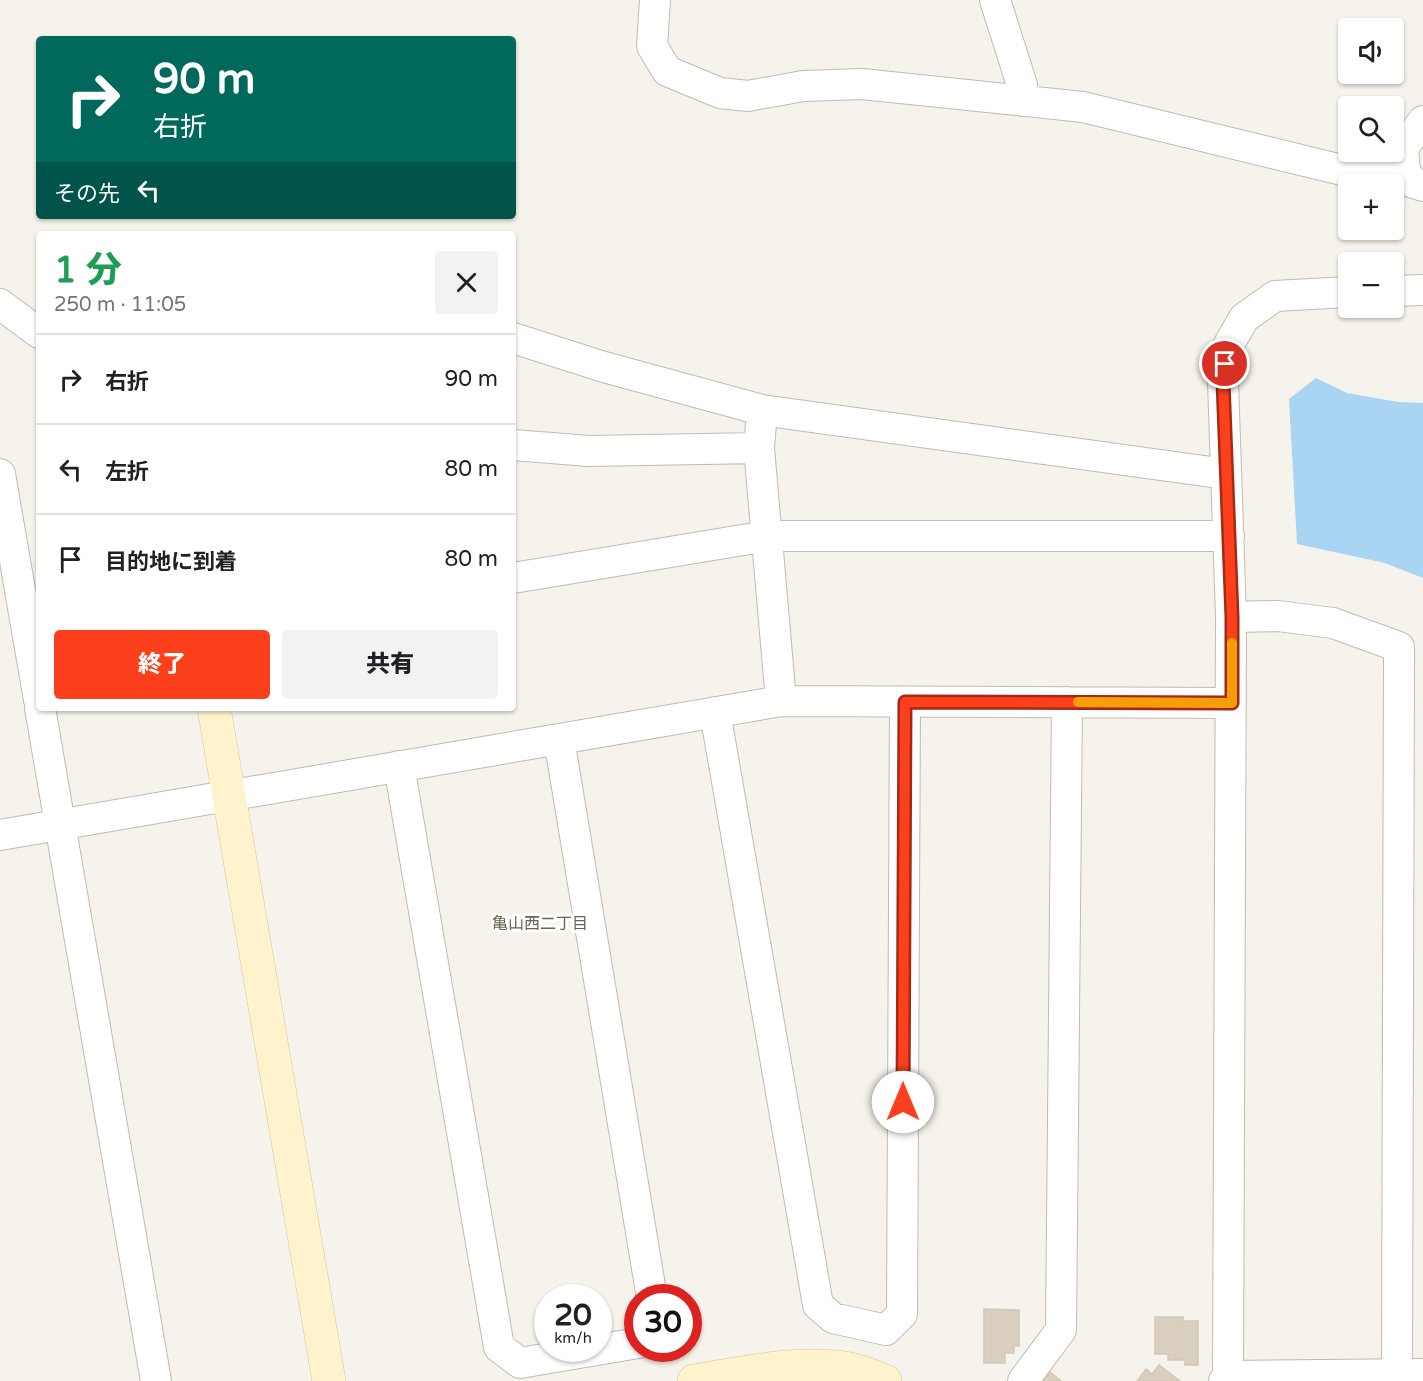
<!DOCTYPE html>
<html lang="ja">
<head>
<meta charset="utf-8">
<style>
	:root { --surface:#fff; --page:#f2f2f2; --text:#202124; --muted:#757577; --line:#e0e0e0; --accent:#fc3f1d }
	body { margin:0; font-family:"Varela Round","Noto Sans JP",sans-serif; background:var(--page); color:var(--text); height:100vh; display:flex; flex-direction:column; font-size:22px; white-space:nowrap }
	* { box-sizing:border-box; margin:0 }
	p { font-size:20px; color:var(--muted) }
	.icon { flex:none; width:33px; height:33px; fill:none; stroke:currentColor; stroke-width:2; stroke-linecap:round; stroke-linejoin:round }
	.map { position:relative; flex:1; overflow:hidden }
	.sheet { position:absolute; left:36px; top:231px; width:480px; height:480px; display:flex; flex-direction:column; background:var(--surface); border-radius:6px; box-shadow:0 2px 4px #0004 }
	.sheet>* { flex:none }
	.top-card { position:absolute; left:36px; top:36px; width:480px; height:183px; border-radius:6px; box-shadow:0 2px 4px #0004; background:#00695c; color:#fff; overflow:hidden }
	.controls { position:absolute; left:1338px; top:18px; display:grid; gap:12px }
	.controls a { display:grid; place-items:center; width:66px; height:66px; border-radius:6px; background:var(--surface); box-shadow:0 2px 4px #0004; font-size:30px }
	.speed { position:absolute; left:534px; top:1284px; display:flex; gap:12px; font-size:30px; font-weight:700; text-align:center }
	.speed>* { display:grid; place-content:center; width:78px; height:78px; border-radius:50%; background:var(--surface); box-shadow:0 2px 4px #0004; line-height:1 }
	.speed small { font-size:15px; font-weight:400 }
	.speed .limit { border:9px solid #d22; background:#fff; color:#111 }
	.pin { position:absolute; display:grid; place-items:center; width:51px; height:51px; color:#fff; margin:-26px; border:3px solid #fff; border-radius:50%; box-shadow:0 2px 6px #0007 }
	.me { position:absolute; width:66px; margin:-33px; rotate:0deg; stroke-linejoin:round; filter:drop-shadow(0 0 4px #0008) }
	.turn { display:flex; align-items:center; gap:21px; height:126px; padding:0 18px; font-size:27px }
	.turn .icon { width:78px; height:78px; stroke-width:2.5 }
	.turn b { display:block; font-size:42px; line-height:51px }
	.then { display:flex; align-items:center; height:57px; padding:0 18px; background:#0003; gap:12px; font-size:22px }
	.round { display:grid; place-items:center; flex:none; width:63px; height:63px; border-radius:6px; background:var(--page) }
	.overview { display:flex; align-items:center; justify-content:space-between; height:102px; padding:0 18px }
	h1 { font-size:36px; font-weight:800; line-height:45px; color:#1e9e55 }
	.action { display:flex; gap:12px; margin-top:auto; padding:12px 18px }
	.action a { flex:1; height:69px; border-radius:6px; background:var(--accent); color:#fff; font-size:24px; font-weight:800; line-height:69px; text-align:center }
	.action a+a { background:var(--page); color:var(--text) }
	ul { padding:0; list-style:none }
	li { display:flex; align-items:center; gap:18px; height:90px; padding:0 18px; border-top:2px solid var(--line) }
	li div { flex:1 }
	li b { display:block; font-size:22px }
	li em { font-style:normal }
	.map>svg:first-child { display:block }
	.water { fill:#a9d4f2 }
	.building { fill:#d8cfc1; stroke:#d3c7b4; stroke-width:1.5 }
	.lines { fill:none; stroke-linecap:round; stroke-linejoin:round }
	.street-casing { stroke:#c2bbae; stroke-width:32 }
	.secondary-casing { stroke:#d6c79b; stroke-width:34 }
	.street { stroke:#fff; stroke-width:30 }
	.secondary { stroke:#fff3cd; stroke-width:33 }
	.route-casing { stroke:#a42913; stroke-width:15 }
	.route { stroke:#fc3f1d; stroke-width:10 }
	.slow { stroke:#f59e0b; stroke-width:10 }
	.labels { text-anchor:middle; stroke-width:6; stroke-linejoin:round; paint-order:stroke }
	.neighbourhood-label { font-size:16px; fill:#6e6250; stroke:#fff }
</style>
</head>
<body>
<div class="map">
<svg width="1423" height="1381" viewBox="0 0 1423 1381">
	<rect width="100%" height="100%" fill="#f6f3ec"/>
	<path class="water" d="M1316,378L1347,393L1398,402L1423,403V578L1385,563L1297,544L1289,399Z"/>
	<path class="building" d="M984,1309L1019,1310V1346H1014V1353H1005V1363H984Z
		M1155,1317H1183V1321H1198V1365H1185V1360H1168V1354H1155Z
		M1159,1365L1180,1381H1137L1146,1369L1152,1374Z
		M1046,1369L1061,1381H1037Z"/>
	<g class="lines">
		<g class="street-casing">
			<path id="street" d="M655,0L652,46L667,71L720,93L748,96L803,86L862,84L1083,107L1350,172L1405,171
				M995,0L1022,85L1023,101
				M1423,121L1403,148L1405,171L1413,183L1423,186
				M1394,291L1423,290
				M0,304L39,333
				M513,338L604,367L762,410L1226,474
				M762,410L759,448L781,701
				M513,445L589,451L759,448
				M0,474L39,700
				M513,578L767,536H1229
				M1231,617L1278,616L1333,623L1399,647L1397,1374
				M40,708L156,1381
				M715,712L818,1305L833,1318L886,1330L902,1314L905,702
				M559,739L652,1298
				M399,766L499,1347L520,1363L638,1343
				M0,835L781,701L1231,703
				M1228,1376L1423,1374
				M1023,1381L1061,1330L1067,702
				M1224,1381L1228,1376L1231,617L1223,381L1228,346L1244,318L1275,296L1348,292"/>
		</g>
		<g class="secondary-casing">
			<path id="secondary" d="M214,708L329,1381
				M694,1381C744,1373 799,1360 850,1369C862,1371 874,1377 885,1381"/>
		</g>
		<use href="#street" class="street"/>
		<use href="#secondary" class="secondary"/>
	</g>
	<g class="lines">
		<g class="route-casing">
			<path id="route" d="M903,1102L905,702L1232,703V617L1223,381L1225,364"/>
		</g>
		<use href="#route" class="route"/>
		<path class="slow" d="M1078,702L1232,703V643"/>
	</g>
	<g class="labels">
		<g class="neighbourhood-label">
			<text x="540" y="929">亀山西二丁目</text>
		</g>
	</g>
</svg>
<div class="controls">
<a><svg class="icon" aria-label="sound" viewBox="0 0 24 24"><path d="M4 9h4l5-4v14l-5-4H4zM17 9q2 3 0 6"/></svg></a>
<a><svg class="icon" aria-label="search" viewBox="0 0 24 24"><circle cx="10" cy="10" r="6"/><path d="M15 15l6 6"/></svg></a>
<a>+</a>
<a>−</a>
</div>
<div class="speed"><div>20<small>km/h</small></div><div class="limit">30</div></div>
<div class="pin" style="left:1225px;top:364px;background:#d93025"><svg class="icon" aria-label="arrive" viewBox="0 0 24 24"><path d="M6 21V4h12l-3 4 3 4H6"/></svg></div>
<svg class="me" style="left:903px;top:1102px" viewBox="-20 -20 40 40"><circle r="19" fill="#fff"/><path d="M0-13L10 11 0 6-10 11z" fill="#fc3f1d"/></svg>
<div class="top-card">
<div class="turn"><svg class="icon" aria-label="right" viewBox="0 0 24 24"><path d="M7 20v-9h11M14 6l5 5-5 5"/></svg><div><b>90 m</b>右折</div></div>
<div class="then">その先<svg class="icon" aria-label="left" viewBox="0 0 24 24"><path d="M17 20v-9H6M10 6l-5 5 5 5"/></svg></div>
</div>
<section class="sheet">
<div class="overview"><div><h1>1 分</h1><p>250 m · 11:05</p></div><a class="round"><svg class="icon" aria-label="close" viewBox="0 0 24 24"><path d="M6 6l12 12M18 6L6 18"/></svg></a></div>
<ul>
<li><svg class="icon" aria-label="right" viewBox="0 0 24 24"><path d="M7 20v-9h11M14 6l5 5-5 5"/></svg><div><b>右折</b></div><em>90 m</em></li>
<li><svg class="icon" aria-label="left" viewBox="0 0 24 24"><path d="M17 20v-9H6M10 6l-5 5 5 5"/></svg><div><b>左折</b></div><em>80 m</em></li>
<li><svg class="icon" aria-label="arrive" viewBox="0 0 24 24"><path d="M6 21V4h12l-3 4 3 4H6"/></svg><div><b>目的地に到着</b></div><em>80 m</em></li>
</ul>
<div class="action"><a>終了</a><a>共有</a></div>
</section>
</div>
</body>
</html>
